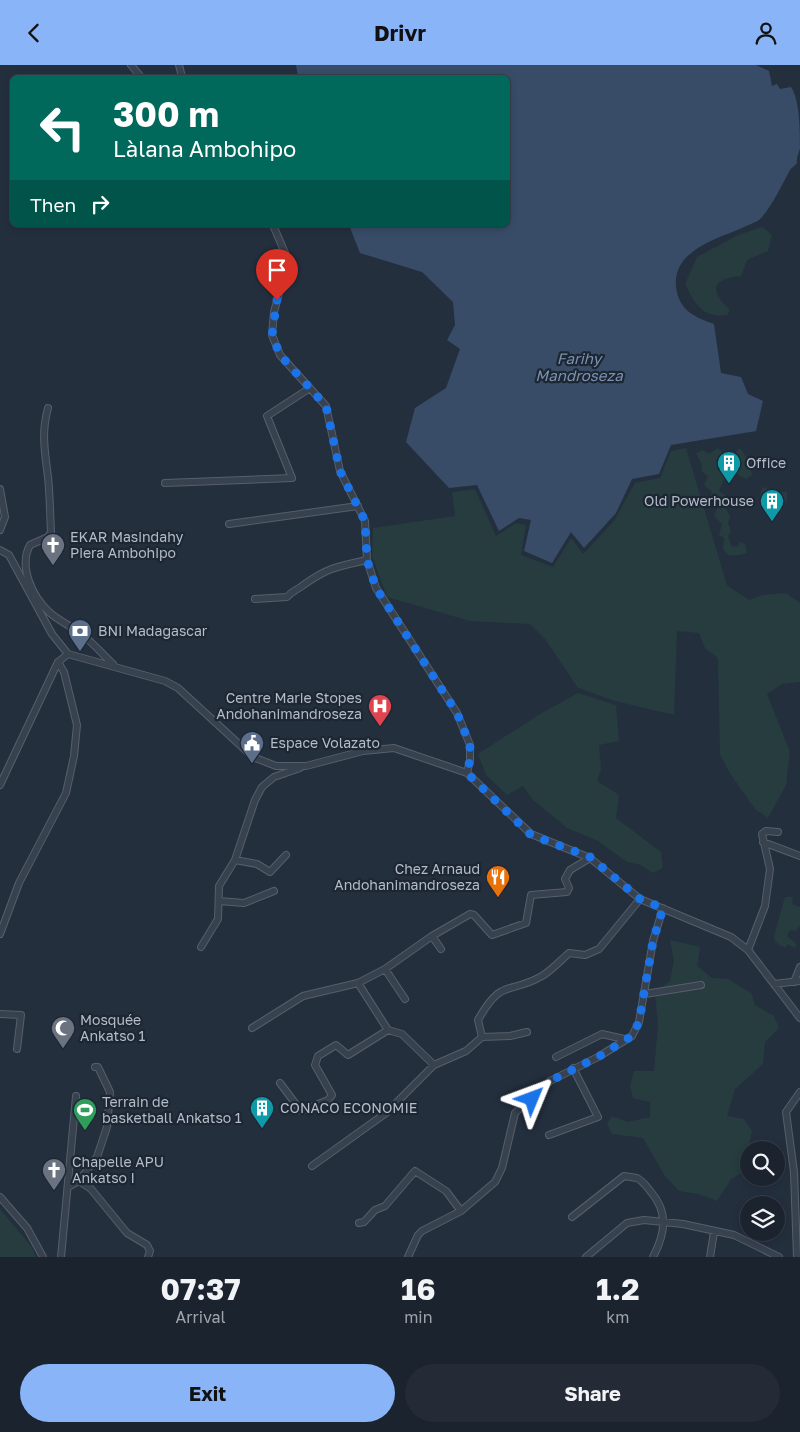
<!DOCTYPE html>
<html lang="en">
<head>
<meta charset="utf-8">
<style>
	:root { --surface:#1b232e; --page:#242b36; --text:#f1f3f6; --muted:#a0a4aa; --line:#39404a; --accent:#8ab4f8 }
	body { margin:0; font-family:"Golos Text",sans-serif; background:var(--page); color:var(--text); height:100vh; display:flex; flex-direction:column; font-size:19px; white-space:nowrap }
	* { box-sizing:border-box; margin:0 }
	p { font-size:16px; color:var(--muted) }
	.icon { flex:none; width:28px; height:28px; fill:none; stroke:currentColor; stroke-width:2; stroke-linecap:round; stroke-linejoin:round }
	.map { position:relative; height:1192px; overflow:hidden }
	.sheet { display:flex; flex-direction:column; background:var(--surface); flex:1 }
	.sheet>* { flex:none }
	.guide { position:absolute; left:10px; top:10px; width:500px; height:152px; border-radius:8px; box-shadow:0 2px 8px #0003,0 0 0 1px var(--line); background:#00695c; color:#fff; overflow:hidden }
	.controls { position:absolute; left:740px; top:1076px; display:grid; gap:10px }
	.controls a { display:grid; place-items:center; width:45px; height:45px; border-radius:50%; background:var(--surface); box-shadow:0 2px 8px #0003,0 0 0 1px var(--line); font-size:25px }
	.pin { position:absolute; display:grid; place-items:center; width:42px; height:42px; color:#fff; margin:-51px -21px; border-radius:50% 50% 50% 0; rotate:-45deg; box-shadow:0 0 5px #0007 }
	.pin .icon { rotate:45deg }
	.me { position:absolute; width:55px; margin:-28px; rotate:46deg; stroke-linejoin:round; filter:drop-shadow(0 0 4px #0008) }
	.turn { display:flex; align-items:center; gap:18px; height:105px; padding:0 20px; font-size:22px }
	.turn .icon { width:65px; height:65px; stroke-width:2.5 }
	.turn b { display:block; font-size:35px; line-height:42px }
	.then { display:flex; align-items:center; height:48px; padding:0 20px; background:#0003; gap:10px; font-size:19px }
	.eta { display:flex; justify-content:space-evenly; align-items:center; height:85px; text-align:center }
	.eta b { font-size:30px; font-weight:700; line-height:35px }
	.button { display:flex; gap:10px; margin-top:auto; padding:10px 20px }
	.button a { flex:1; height:58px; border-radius:30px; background:var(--accent); color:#111; font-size:20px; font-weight:700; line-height:58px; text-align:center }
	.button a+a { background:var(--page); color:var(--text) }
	header { display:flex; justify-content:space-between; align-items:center; height:65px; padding:0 20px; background:var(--accent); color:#111; font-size:22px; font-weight:700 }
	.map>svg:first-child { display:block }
	.green { fill:#263c3f }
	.water { fill:#394c67 }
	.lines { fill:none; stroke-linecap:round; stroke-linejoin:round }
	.minor-casing { stroke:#565f6c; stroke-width:8 }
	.minor { stroke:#38414e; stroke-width:6 }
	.route { stroke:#1a73e8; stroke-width:9; stroke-dasharray:0 16.2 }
	.labels { text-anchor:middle; stroke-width:4.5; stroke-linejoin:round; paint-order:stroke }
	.poi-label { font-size:14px; fill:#b4bcc9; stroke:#1d2633; text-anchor:start }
	.water-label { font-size:15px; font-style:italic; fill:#7c92b1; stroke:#1d2633 }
</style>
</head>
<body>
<header><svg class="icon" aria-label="back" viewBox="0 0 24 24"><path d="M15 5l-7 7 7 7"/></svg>Drivr<svg class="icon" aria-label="person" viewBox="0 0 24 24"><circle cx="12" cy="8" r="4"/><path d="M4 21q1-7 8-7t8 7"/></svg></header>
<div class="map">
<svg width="800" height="1192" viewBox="0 0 800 1192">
	<rect width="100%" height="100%" fill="#242f3e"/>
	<path class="green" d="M762,162L772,170L768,186L747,195L741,211C710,214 710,226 730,245L727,250C702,253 695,239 685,219L697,192L738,170Z
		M686,383L727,520L749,535L763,530L786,528L800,538V617L782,619L767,629L790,687L786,720L768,753L755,744L729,707L720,689L718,593L705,583L699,568L677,566L674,650L615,636L578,623L545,574L530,559L470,556L387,532L372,491L373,463L455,451L452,427L475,424L496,471L516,458L526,460L521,490L553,502L571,473L583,489L614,456L635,418L660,413L671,386Z
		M718,383L724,389L728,386L735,388L740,383L747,393L753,397L750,403L752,410L746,414L728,404L719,426L731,434L725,441L730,452L728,458L731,467L728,471L732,482L738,481L740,477L745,479L747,488L740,490H728L723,484L724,473L719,470L722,459L714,451L717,444L709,434L712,427L704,420L708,411L701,406L702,400L696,388L703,385L709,389Z
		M762,422L769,424L768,428L775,431L778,427H787V435L783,439H779L775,435L760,432Z
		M578,628L616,640L619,676L599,680L601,704L597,716L619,730L616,753L661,787L663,803L653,808L641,800L627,797L598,776L567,763L532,734L523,721L507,730L486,710L478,689L540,649Z
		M785,832H793L792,839L800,842V861L795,866L790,865L787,871L797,879L794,883L788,879L785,883L775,877L774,871Z
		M670,875L700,882L697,901L712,913L728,914L751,928L755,940L774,951L779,963L765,977L763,999L735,1024L727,1051L744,1054L752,1066L748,1084L749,1104L731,1114L717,1136L699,1129L679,1126L665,1111L643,1073L612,1069L607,1059L612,1051L628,1057L650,1052V1037L633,1033L630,1021L634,1006H654L658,960L655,927L670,916L674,896Z
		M0,1144L31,1181L36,1192H0Z"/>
	<path class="water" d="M296,0H756L769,6L772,21L777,19L780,24L791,22C800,35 800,66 800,83C799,88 796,92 797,98C794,102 792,102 790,105C781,121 772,142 759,155C755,158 747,160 742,163C716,174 672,186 676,222C679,246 695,252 714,259L721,308L741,312L748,329L763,336L756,366L671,380L659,409L632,414L616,448L584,483L571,467L552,498L524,486L531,455L519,453L499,466L477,420L449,423L406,377L415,343L446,323L460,284L447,275L455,260L453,237L422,207L360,188L349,160H508V12H298Z"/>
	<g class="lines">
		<g class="minor-casing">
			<path id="minor" d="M131,0L141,12
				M179,0L182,12
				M273,160L285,188V206L274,247L272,270L280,290L326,341L340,406L365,456L367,495L376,523L457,648L470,680V695L467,708
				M48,343C41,368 45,387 48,412C50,430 50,449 51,467L48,472L30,480C18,502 33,532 49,547C60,557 74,562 85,572C95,580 103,590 113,599
				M165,418L292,413L267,351L310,323
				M0,424L5,452L0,465
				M229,459L358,441
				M0,485L9,490L52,569L68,589
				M255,534L287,532C292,526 297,525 302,521C329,502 336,502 367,495
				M68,589L165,616L178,623L253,692L276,701H306L363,686L394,683L467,708L531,769L590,793L640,834L731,872L748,885L800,953
				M0,720L58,597L68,589
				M763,777L800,791
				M235,795L257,799L270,807L286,790
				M219,836L244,838L274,826
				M0,869L19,818L66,728L74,691L77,660L64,607L58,597
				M432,871L441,884
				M201,882L218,854L219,821L235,795L255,735L262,722L274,712L300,703
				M748,885L765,841L770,804L762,769L766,766L778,767
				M385,904L405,934
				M794,917L800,902
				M774,919L800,916
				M645,929L701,920
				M0,949L21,950L17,984
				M252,963L303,931L358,918L385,904L432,871L470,849L474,850L492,870L526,858L531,830L567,827L569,823L565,814L570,805L590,793
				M388,965L402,969L434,1000
				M482,972L478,955C502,912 509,930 542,911C552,905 561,895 569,888L585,890L599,884L640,834
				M556,992L602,969L624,974
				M280,1018L301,1046L328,1035L332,1030L315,1000L318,991L336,980L348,990L388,965L358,918
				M549,1070L598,1052L573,1003
				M312,1101L386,1048L434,1000L466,986L482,972L510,971L527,967
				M79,1116L97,1092L107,1062L110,1027L98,1002H95
				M68,1122L79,1116L91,1124L127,1168L147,1180L150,1186L148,1192
				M0,1132L27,1163L43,1192
				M572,1152L624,1111L637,1113C643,1116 647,1122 651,1127C669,1148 665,1169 653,1192
				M359,1158L364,1157L375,1145L385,1141L415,1106L446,1126L461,1146
				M61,1192L76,1031
				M408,1192L418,1170L422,1166L461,1146L495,1117L502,1103L515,1048L550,1016L598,992L632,971L639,957L653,876L663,843
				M586,1192L627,1158L644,1155L683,1159L734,1170L779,1192
				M710,1192L714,1167
				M797,1192L794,1107L786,1047L800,1027"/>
		</g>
		<use href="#minor" class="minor"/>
	</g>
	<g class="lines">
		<path class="route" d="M277,235L272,270L280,290L326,341L340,406L365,456L367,495L376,523L457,648L470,680V695L467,708L531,770L590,792L640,834L663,843L653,876L639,957L632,971L598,992L550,1016L532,1034"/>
	</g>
	<defs>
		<g id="building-pin" transform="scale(1.25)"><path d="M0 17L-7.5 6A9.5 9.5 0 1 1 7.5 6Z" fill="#0f9aa8" stroke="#1d2633"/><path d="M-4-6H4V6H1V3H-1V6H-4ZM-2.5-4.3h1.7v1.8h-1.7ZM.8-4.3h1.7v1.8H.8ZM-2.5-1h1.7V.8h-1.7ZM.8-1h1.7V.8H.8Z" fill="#fff"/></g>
		<g id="church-pin" transform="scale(1.25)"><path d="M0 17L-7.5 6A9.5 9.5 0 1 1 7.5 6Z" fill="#6b7280" stroke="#1d2633"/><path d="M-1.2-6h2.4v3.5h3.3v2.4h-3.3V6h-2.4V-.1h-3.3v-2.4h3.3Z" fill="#fff"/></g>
		<g id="bank-pin" transform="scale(1.25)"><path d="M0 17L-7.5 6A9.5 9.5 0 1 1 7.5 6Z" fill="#5c6f8a" stroke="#1d2633"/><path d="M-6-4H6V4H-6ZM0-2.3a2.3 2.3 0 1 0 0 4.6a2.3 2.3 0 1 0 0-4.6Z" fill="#fff"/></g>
		<g id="hospital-pin" transform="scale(1.25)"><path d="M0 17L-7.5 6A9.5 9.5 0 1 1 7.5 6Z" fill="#e0444e" stroke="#1d2633"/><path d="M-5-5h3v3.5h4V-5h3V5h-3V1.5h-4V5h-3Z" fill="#fff"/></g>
		<g id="civic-pin" transform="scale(1.25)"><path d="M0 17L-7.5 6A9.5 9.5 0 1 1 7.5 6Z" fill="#5c6f8a" stroke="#1d2633"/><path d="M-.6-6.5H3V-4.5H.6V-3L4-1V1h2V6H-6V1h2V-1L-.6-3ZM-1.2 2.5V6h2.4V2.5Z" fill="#fff"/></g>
		<g id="restaurant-pin" transform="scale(1.25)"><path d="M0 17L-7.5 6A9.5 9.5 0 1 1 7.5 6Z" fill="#e8710a" stroke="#1d2633"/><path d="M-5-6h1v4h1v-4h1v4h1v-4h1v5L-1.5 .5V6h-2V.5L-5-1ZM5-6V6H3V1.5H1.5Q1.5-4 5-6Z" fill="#fff"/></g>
		<g id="mosque-pin" transform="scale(1.25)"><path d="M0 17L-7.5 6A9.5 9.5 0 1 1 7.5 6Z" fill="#6b7280" stroke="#1d2633"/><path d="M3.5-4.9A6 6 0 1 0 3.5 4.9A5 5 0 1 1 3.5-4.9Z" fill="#fff"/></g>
		<g id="stadium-pin" transform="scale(1.25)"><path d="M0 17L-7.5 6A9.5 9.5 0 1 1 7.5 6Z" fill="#2e9e5b" stroke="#1d2633"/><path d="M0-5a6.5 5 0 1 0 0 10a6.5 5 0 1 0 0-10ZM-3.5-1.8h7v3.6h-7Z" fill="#fff"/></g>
	</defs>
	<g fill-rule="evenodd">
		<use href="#building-pin" x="729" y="398"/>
		<use href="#building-pin" x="772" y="436"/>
		<use href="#church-pin" x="53" y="480"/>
		<use href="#bank-pin" x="80" y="566"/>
		<use href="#hospital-pin" x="380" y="641"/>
		<use href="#civic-pin" x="252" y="678"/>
		<use href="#restaurant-pin" x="498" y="812"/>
		<use href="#mosque-pin" x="63" y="963"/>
		<use href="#building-pin" x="262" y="1043"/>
		<use href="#stadium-pin" x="85" y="1045"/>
		<use href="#church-pin" x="54" y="1105"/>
	</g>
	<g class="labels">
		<g class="poi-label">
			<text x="746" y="403">Office</text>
			<text x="754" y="441" text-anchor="end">Old Powerhouse</text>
			<text x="70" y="477">EKAR Masindahy<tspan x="70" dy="16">Piera Ambohipo</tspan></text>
			<text x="98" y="571">BNI Madagascar</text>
			<text x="362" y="638" text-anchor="end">Centre Marie Stopes<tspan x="362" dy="16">Andohanimandroseza</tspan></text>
			<text x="270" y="683">Espace Volazato</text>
			<text x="480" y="809" text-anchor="end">Chez Arnaud<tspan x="480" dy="16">Andohanimandroseza</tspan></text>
			<text x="80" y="960">Mosquée<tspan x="80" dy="16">Ankatso 1</tspan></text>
			<text x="102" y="1042">Terrain de<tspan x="102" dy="16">basketball Ankatso 1</tspan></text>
			<text x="280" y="1048">CONACO ECONOMIE</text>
			<text x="72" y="1102">Chapelle APU<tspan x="72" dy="16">Ankatso I</tspan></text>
		</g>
		<g class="water-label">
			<text x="579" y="299">Farihy<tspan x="579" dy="17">Mandroseza</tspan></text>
		</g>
	</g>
</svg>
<div class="controls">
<a><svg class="icon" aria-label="search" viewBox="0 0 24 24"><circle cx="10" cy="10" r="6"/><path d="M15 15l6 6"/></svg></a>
<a><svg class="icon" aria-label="layers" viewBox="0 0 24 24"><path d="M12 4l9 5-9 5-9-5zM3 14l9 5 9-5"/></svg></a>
</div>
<div class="pin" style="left:277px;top:235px;background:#d93025"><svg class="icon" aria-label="arrive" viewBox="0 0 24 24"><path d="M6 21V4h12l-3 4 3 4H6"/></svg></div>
<svg class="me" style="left:532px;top:1034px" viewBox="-20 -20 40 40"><path d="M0-17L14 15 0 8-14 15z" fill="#1a73e8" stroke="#fff" stroke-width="4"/></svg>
<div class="guide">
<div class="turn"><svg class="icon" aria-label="left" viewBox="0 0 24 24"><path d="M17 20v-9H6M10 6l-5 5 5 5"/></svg><div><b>300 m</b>Làlana Ambohipo</div></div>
<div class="then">Then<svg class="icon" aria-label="right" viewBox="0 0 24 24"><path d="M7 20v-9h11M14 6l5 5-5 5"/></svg></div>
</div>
</div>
<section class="sheet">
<div class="eta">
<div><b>07:37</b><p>Arrival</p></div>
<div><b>16</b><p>min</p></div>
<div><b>1.2</b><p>km</p></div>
</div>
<div class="button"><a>Exit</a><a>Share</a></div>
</section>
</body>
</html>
